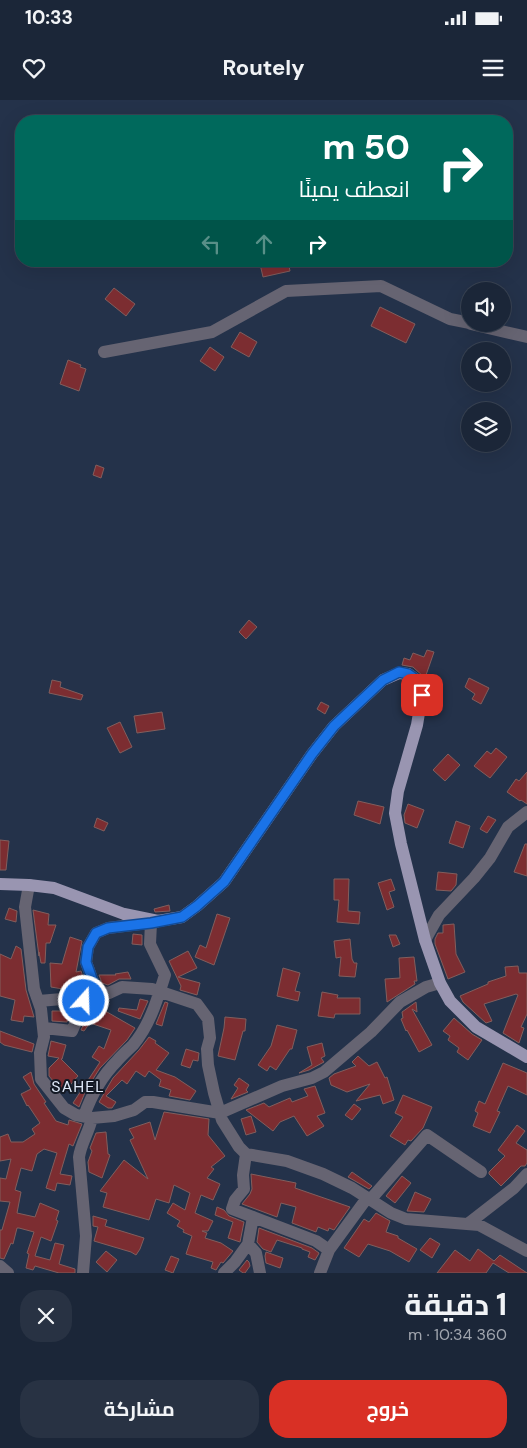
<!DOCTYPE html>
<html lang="ar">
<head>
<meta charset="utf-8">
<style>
	:root { --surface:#1b2638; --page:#283243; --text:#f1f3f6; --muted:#a0a5ae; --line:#394353; --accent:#d93025 }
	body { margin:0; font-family:"DM Sans",Cairo,sans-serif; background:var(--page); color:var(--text); direction:rtl; height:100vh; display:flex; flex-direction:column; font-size:19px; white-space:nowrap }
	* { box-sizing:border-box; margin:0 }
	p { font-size:16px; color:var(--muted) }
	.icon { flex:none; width:28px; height:28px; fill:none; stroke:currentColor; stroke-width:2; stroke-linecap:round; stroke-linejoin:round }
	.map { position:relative; height:1173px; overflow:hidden; direction:ltr }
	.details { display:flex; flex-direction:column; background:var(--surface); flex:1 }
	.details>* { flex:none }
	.hud { position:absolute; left:15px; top:15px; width:498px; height:152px; border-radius:20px; box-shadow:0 5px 20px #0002,0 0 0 1px var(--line); direction:rtl; background:#00695c; color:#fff; overflow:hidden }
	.fabs { position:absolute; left:461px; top:182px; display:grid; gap:10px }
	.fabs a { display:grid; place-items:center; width:50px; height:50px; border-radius:50%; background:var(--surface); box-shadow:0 5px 20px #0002,0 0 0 1px var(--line); font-size:25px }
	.pin { position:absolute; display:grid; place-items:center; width:42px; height:42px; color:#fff; margin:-21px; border-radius:10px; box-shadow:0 2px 8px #0006 }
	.me { position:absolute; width:55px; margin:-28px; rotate:20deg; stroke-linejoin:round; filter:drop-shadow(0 0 4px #0008) }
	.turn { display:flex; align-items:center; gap:18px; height:105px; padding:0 20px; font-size:22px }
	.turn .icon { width:65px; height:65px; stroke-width:2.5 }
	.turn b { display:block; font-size:35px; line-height:42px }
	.lanes { display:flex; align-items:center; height:48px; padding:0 20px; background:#0003; justify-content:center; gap:25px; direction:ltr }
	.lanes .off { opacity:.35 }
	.round { display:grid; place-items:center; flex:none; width:52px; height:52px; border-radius:20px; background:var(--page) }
	.head { display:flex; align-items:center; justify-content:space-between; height:85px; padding:0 20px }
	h1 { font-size:30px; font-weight:700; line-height:38px }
	.button { display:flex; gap:10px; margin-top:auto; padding:10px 20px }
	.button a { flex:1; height:58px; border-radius:20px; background:var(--accent); color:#fff; font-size:20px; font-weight:700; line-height:58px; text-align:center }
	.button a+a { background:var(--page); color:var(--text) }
	.status { display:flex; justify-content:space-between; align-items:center; height:35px; padding:0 25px; background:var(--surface); direction:ltr }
	.status svg { height:14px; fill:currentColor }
	header { display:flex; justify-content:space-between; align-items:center; height:65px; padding:0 20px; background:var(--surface); font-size:22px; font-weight:700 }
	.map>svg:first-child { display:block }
	.building { fill:#7c2d31; stroke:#825e5d }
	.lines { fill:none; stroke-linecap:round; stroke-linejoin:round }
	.minor { stroke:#666472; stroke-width:12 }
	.major { stroke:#9995b1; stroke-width:12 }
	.route-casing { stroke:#114b97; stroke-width:12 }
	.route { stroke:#1a73e8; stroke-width:9 }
	.labels { text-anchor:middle; stroke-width:4; stroke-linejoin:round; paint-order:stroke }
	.quarter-label { font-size:16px; letter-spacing:1px; fill:#e1ebfa; stroke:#141a25 }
</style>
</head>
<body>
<div class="status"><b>10:33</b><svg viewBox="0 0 49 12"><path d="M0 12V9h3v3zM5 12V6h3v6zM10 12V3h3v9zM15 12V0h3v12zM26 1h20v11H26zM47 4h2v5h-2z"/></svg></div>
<header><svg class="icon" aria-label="menu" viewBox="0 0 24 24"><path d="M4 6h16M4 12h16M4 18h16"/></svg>Routely<svg class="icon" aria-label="heart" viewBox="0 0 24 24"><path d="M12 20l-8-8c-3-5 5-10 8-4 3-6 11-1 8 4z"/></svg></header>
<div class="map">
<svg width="527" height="1173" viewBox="0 0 527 1173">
	<rect width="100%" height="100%" fill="#24324a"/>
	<path class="building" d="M272,161H288L290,171L263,177L260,164Z
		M114,188L135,204L126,216L105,199Z
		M380,207L415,224L406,243L371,226Z
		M240,232L257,242L249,257L231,247Z
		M210,247L224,257L215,271L200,261Z
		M68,260L81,265L80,267L86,269L79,291L60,284Z
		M96,365L104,368L101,378L93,375Z
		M249,520L257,527L246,539L239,532Z
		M427,550L434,552L425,578L413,567L402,565L404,558L410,560L413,553L424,557Z
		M469,578L489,588L481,604L472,599L475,594L465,587Z
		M52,580L61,582L60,587L83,595L81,600L49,593Z
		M321,602L329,606L325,614L317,609Z
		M162,612L165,629L137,633L134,616Z
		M120,622L132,647L120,653L107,628Z
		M496,648L507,657L490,678L474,666L487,651L491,654Z
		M448,654L460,665L445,681L433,670Z
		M527,672V704L521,700L520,701L507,692L516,679L519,681Z
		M358,701L384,707L380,724L354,715Z
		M408,704L424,710L417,728L405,723L404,715Z
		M488,716L496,720L487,733L480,729Z
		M97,718L108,723L104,731L94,727Z
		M456,721L470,726L463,748L449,743Z
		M0,740L9,741L6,770H0Z
		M525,744H527V776L514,772Z
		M438,772L457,774L456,785L451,791L436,790Z
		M334,779H349L348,811L360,812L359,824L337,822L339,800H334Z
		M391,779L395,790L389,792L394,807L387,810L378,783Z
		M169,805L170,811L155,812L154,809Z
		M9,808L17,811L16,822L5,819Z
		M33,810L49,814L48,825H56L50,843H46L45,863H41L39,852V856Z
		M217,814L230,818L214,865L195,857L200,845L206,848Z
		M454,824L456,854L465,872L448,879L435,844V839L438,833H443V825Z
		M133,834L142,835V845L132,844Z
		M389,835H396L400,844L393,847Z
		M70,837L82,841L76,872L81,871L86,886L82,891H74L51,887L50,863L62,864Z
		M350,839L352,859L354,863H357L355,877L339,876L341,857L336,858L334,841Z
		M16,846L21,849L26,890L34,917L24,916L23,922L11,920L15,900L0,896V854L11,859Z
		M188,851L197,868L178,877L200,883L197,895L180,890L181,886L169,861Z
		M414,857L417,881H414L415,884L387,902L385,879L400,878L399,858Z
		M518,866L519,873H527V914L521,927L524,928L519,943L503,933L518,895L516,894L484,904L492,921L486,923L463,902L460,896L488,884V882L506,876L505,867Z
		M283,868L300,873L295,891L300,892L298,901L277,896Z
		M128,872L131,879H119L108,885L102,883L99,875H116L115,874Z
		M322,892L338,895L337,898H360V914H335L334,918L318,916Z
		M140,899L148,901L140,919L118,911L119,908L137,910Z
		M165,902L168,903L162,926L156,924Z
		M416,902L417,912L412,909L432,945L419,952L407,930L406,931L401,919L403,918L402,912Z
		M91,907L99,909L100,908L135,928L127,940L100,968L86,990L79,1007L73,1003L100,962L92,957L99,946L104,949L111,930L90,923L84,931L81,930Z
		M52,911H72L67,922L52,921Z
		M225,917L246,919L245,931H243L235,960L218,956L224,928Z
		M454,918L472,934L482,940L468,960L457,952L459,948L448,940L450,936L443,931Z
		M277,925L297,930L292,949H290L276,970L270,966L267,971L258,965L271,946Z
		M0,931L34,944L32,952L4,945L0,942Z
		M149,937L156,941L155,943L169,953L156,970L175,977L196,991L190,1000L169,996L171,990L159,986L161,980L149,971L145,977L136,971L127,984L122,980L106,996L116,1002L112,1008H108L99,1002L113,978L139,950Z
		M51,941L66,945L62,959H61L78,976L63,993L49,976V968L59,958L48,956Z
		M322,943L325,956L321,958L324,962L309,970L299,973L312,965L307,947Z
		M186,949L199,953L198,961L193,960L190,968L181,965Z
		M358,956L369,966L377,962L385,978L387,977L394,1000L383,1004L380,995L356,1001L370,984L347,992L331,985L329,978L334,974L356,966L352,962Z
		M503,963L527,973V995L508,986L497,1011L500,1012L490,1033L473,1026L478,1013L475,1011L479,1001L485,1004Z
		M31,972L34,984L46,1002L44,1003L56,1021L68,1025L69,1020L82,1024L73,1046L69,1044L60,1074L72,1076L70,1085L57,1083L55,1091L46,1088L57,1053L44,1049L37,1054L32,1071L21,1068L15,1090L21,1092L17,1113L35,1117L40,1103L59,1111L56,1120L58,1121L51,1141L41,1137L35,1156L50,1160L55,1143L64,1145L59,1164L75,1169V1173H59L35,1166L33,1170L26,1168L29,1154L27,1153L34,1132L19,1128H17L13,1144L11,1143L4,1159L0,1158V1130H2L10,1102L0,1101V1078L6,1079L11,1059L0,1061V1037L8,1034L11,1042H23L35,1034L32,1029L40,1023L28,1005L27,1006L21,994L31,989L23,977Z
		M239,978L249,985L246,990L248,992L231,999L238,988L234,985Z
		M315,986L325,1013L317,1016L324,1026L307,1036L294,1016L280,1022L273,1031L246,1010L264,1003L269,1007L290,998L292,1002L308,996L304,989Z
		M403,995L432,1007L423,1028L411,1041L408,1040L405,1045L390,1036L403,1017L395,1013Z
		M354,1004L361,1009L352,1020L345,1015Z
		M164,1012L209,1019L208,1035L225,1056L211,1067L214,1069L207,1078L220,1084L213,1100L201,1095L195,1113L213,1121L208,1131H202L207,1133L205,1138L221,1143L233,1151L223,1163L221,1162L216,1170L211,1168L213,1162L186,1154L192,1136L183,1132L184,1130L177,1126L180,1121L167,1113L173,1103L185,1110L190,1093L174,1085L169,1103L156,1099L149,1120L103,1107L107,1093L100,1091L124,1060L148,1079L130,1040L134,1038L129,1029L150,1022L155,1040Z
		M251,1016L256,1032L246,1035L241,1019Z
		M517,1025L525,1031L516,1043L527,1050V1063L525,1066H521L501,1086L489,1074V1072L505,1056L498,1050Z
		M106,1032L108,1054L110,1055L102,1078L89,1072L88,1062L92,1051L90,1048L96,1033Z
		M352,1072L372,1086L369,1089L348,1077Z
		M251,1074L296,1083L295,1088L350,1107L334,1130L329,1128L328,1131L318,1127L316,1132L292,1123L296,1107L281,1103L277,1117L242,1104L250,1094L252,1089Z
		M402,1076L411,1083L395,1103L386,1096Z
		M415,1092L431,1099L424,1112L407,1111Z
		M217,1107L224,1110L229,1116L244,1122L240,1142L228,1138L233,1122L215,1115Z
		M376,1113L390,1121L386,1132L398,1136V1138L417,1149L409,1162L390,1151L368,1144L359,1157L344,1148L364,1119L369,1122Z
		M93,1116L107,1120L105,1126L144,1138L140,1149L136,1155L131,1152L94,1141L98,1127L93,1126Z
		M259,1128L312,1148L319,1153L318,1155L315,1160L308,1157L310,1152L302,1149V1148L277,1140L271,1152L263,1149L257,1142Z
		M430,1138L440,1144L432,1158L420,1150Z
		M478,1149L494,1161L500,1155L527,1173H509L493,1163L486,1173H437L455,1150L470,1161Z
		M106,1151L117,1160L107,1172L96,1162Z
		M266,1152L283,1158L280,1168L266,1163L265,1156Z
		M171,1156L179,1159L173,1173L165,1170Z
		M247,1160L249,1162L250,1166L245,1173H243L239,1170Z"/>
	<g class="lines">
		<path class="minor" d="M471,224L527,237
			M104,252L212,232L286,191L381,186L450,219L470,223
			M29,785L25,807L34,889L41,909L44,937L40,953L41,979L64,1008L76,1015L92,1018L114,1016L134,1010L145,1002H153L220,1013L282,986L312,978L324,972L371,932L400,902L426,887L440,883
			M156,822L108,828L96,833L88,847L86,862L95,887L100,892L109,893L122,887L152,889L197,904L208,919L210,938L207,949L208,965L214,993L222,1020L239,1047L246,1054L287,1061L323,1074L352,1088L391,1113L406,1119L479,1125L527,1151
			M425,840L439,815L474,778L490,758L508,727L527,712
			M39,901L62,899L85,901
			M44,928L72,931L85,901L95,887
			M84,1016C91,996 102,976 117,961C122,955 128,950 133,945C150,925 157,900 165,875L150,844L151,823
			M246,1054L243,1075L244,1089L235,1100L232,1109L316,1141L329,1150
			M370,1100L427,1035L481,1072
			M469,1123L514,1088L527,1074
			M248,1144L256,1153L260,1173
			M0,1166L8,1173
			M83,1173L86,1136L79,1057C81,1043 89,1032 92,1018
			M224,1173L235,1162L248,1144L253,1117
			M320,1173L329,1150L367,1098"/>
		<path class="major" d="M0,784L29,785L54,788L124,814L158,821L182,817L197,806L224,782L312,654L334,626L383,580L399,573L408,574L418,581L422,595L417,625L398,691L395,713L401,744L425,840L440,883L450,901L476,927L527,957"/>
	</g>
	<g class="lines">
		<g class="route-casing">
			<path id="route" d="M84,901L95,887L86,862L88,847L96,833L108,828L151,823L182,817L197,806L224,782L312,654L334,626L383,580L399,572L408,574L418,581L422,595"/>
		</g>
		<use href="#route" class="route"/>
	</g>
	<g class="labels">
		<g class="quarter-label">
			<text x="78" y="992">SAHEL</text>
		</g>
	</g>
</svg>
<div class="fabs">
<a><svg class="icon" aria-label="sound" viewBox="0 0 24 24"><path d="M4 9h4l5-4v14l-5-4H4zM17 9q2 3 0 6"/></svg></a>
<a><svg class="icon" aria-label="search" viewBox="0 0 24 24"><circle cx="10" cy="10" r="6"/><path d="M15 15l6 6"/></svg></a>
<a><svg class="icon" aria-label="layers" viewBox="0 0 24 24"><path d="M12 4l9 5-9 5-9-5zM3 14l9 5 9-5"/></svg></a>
</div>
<div class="pin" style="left:422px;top:595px;background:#d93025"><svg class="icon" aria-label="arrive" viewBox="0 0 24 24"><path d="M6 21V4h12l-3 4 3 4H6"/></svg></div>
<svg class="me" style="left:84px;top:901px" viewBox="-20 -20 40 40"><circle r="17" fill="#1a73e8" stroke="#fff" stroke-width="3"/><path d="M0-11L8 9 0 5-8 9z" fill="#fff"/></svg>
<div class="hud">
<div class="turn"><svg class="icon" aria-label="right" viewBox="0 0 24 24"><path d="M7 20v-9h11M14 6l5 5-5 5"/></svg><div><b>50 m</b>انعطف يمينًا</div></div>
<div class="lanes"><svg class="icon off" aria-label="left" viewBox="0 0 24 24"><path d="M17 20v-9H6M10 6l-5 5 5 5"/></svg><svg class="icon off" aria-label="ahead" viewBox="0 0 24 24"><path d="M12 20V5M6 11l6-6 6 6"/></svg><svg class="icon" aria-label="right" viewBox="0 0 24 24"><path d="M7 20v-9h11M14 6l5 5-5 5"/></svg></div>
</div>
</div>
<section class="details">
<div class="head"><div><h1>1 دقيقة</h1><p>360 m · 10:34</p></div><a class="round"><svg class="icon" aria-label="close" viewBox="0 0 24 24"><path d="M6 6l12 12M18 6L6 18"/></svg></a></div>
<div class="button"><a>خروج</a><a>مشاركة</a></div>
</section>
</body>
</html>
